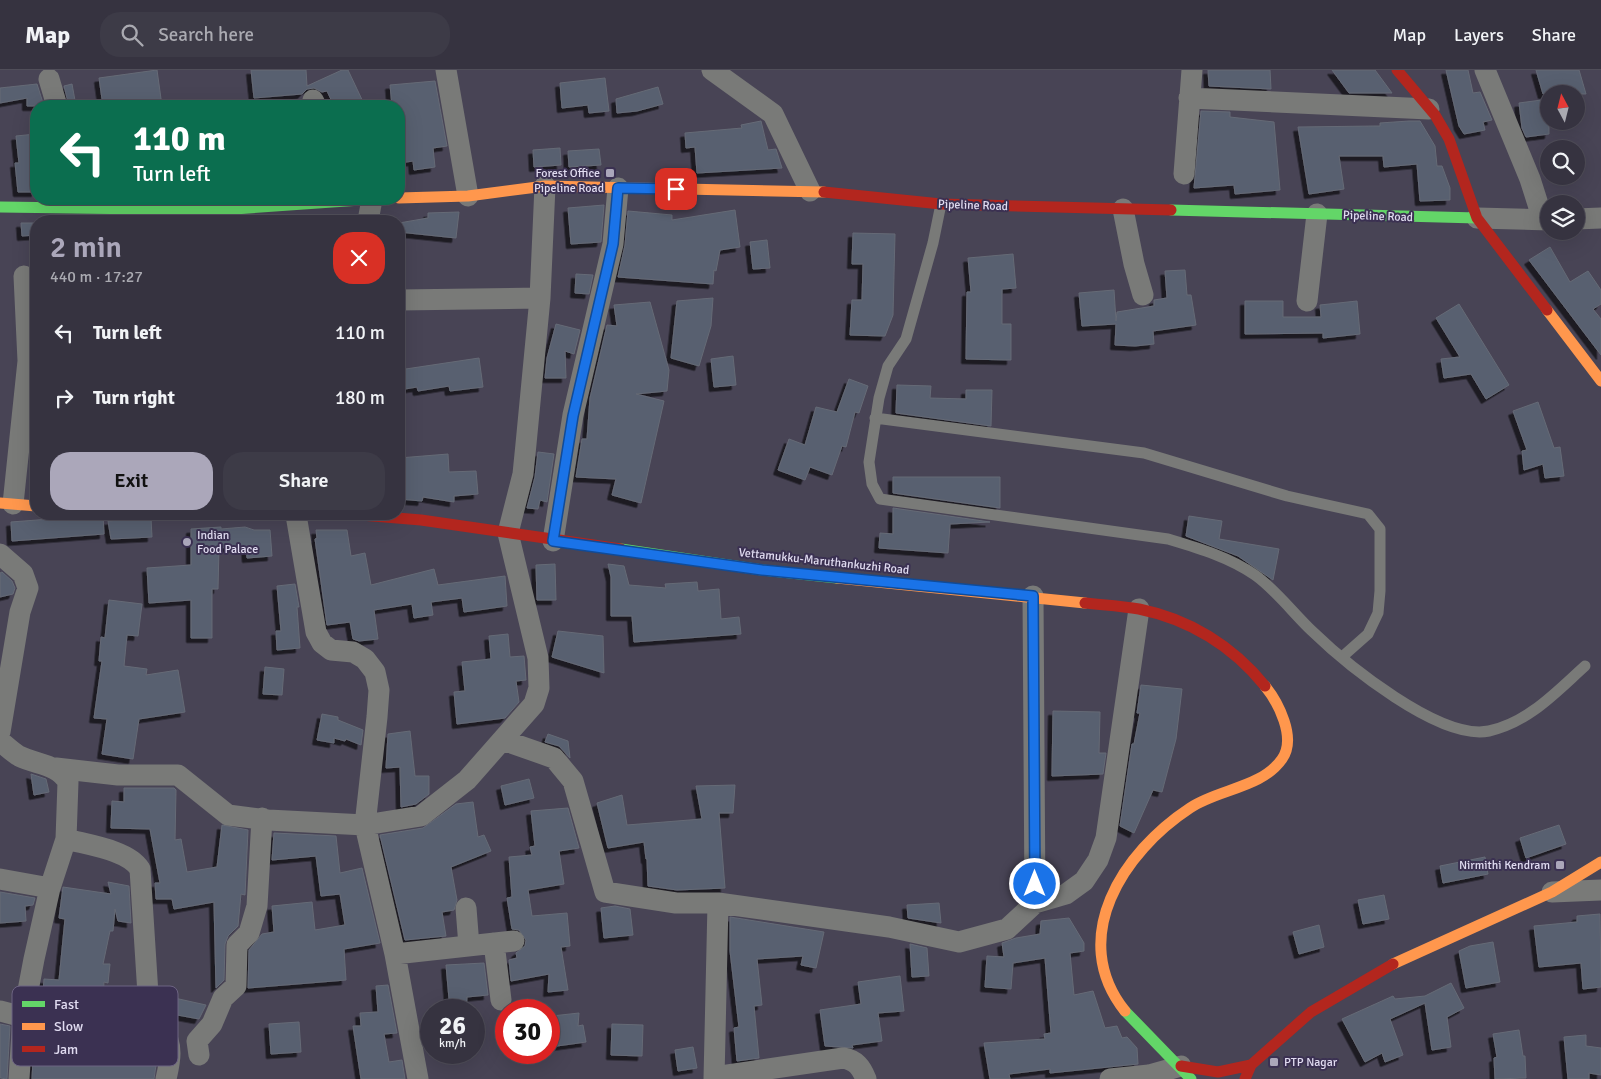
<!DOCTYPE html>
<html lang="en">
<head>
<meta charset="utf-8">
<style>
	:root { --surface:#363340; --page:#3d3b47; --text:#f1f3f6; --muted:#aaaab1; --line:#504e59; --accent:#aba7ba }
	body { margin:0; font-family:Signika,sans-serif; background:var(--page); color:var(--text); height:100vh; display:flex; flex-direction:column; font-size:19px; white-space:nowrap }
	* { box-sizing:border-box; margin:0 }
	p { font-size:16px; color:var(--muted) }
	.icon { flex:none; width:28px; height:28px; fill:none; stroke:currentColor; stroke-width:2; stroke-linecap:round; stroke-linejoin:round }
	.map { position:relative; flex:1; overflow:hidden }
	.side { position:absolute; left:30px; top:145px; width:375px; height:305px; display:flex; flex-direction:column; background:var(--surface); border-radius:20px; box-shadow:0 5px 20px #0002,0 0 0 1px var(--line) }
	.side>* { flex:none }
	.guide { position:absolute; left:30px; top:30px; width:375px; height:105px; border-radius:20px; box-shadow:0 5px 20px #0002,0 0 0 1px var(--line); background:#0b6e4f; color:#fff; overflow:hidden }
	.needle { width:32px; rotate:353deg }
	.tools { position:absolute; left:1540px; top:15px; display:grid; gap:10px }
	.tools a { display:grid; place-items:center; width:45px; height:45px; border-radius:50%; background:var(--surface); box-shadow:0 5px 20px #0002,0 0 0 1px var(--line); font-size:25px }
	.speed { position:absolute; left:420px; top:929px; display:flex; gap:10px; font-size:25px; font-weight:700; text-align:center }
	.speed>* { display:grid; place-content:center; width:65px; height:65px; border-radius:50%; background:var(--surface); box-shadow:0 5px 20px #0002,0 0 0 1px var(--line); line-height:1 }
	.speed small { font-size:12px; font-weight:400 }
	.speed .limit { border:8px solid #d22; background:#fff; color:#111 }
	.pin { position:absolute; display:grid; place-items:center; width:42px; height:42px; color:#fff; margin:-21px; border-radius:10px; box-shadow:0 2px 8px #0006 }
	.me { position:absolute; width:55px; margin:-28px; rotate:0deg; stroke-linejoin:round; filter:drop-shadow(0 0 4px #0008) }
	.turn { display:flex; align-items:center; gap:18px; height:105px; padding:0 20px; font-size:22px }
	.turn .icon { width:65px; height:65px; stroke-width:2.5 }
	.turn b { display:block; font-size:35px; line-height:42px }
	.round { display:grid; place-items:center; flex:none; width:52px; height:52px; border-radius:20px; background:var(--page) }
	.headline { display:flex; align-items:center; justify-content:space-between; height:85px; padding:0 20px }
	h1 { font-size:30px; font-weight:600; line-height:38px; color:var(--accent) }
	.button { display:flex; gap:10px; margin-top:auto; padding:10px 20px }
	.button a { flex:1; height:58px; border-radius:20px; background:var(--accent); color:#111; font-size:20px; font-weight:600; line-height:58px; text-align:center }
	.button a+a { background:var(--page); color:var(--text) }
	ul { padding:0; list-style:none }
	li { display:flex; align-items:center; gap:15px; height:65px; padding:0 20px }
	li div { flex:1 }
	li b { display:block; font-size:19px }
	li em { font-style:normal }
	header { display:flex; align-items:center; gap:30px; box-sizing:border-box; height:70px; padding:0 25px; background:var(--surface); border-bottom:1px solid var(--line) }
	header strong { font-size:24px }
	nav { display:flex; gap:28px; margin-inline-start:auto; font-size:18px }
	.search { width:350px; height:45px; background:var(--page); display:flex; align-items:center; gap:12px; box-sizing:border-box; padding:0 18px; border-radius:20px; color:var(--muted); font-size:19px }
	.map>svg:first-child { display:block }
	.building { fill:#58606f; stroke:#656a76; filter:url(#shadow) }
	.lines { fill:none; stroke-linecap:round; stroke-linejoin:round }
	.lane { stroke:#797a78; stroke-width:11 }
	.street { stroke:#797a78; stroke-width:21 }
	.fast { stroke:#63d668; stroke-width:11 }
	.slow { stroke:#ff974d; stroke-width:11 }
	.jam { stroke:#b3261e; stroke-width:11 }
	.route-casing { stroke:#114b97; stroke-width:12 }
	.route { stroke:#1a73e8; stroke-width:9 }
	.poi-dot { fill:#aba7ba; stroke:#3b3152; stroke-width:2 }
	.labels { text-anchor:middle; stroke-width:4; stroke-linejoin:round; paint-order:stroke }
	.poi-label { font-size:12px; fill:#e1dcf1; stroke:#3b3152; text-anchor:end }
	.street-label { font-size:12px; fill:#e1dcf1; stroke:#3b3152 }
	.key { fill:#3b3152; stroke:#6d6482; stroke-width:1 }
	.key-label { font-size:14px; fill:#e1dcf1 }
</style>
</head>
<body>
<header>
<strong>Map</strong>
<div class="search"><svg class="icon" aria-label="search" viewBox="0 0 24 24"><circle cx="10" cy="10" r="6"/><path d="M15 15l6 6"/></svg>Search here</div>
<nav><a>Map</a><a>Layers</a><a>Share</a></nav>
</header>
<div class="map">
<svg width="1601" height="1009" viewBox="0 0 1601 1009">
	<defs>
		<filter id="shadow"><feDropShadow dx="-4.5" dy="4.5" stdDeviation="0" flood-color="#0009"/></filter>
	</defs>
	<rect width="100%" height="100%" fill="#484455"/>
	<path class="building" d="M157,0L162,36H103L99,8Z
		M251,0H306L307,16L342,0H348L365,36H334L327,21L322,22L314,18L307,19L302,24L254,28Z
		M1208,0H1270L1271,19L1209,16Z
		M1332,0H1375L1392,23H1349Z
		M1446,0H1468L1473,23L1480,22L1492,50L1483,52L1485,60L1464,64L1459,56Z
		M1536,0H1579L1586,24H1543Z
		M605,8L609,41L589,43L588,35L562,38L560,13Z
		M435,11L447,76L433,78L435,97L414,100L413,91L400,93L399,36H392L390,15Z
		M37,14L44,36H27V28L0,33V18Z
		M72,14L76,36H69L64,16Z
		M658,17L663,34L637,41L617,43L616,29Z
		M1549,29V64L1526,67L1522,58L1519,33Z
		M1201,41L1230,42V47L1274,52L1280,120L1235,124L1234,115L1194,118Z
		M761,51L768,80L776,79L782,98L697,103L695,77L686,78L685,63L742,58L741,55Z
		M1409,51H1420L1435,76L1437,96H1442L1450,118V130L1420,131L1417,94L1384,97L1383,86H1339L1344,119L1309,124L1298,57L1375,56H1380V53Z
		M36,64V122H18L15,93H19L16,66Z
		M560,78L561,95L534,97L533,80Z
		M599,79L601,95L569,97L568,81Z
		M604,135L601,172L571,174L568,138Z
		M735,140L740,177L720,180L716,201L714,200L713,214L618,207L625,175L628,141L672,145V150Z
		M459,142L456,168L399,162V153L428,148V143Z
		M21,153H36V165L22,166Z
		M853,163L895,164L893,245L885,266L850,265L852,230H862L863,194H852Z
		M767,170L770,198L753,199L750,172Z
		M1550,177L1570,212L1588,201L1601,220V234L1593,239L1601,249V285L1529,190Z
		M1013,184L1016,218L1002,219V254H1011V290L966,289L967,222H971L968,188Z
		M1185,200L1187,225H1191L1196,255L1153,261L1154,274L1135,276L1115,275L1116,254L1082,256L1079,223L1114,220L1116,251L1117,242L1154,236V230L1167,228L1165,201Z
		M576,204L593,205L589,224L575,223Z
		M713,228L711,256L699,296L671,288L677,231Z
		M1245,231H1283V247H1321L1320,235L1357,231L1360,264L1323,268V263L1245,264Z
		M650,232L669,300L667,321L636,324L664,331L641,433L612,425L616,409L576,407L582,369H587L590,328L607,255L617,256L614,235Z
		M1459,234L1509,315L1486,329L1471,304L1444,308L1441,289L1460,287L1436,248Z
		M556,254L580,260L574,284L565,281L566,308H545L547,288Z
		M733,286L736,315L714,317L711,289Z
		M479,288L483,317L450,321L449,316L418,321L417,317L399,320V300Z
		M849,309L868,316L859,343L855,342L846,377L842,376L832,405L810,397L805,410L778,400L789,369L805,375L816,337L837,342Z
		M897,315L931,316L930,328L966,329V320H992L991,356L896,343Z
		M1538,332L1554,378L1560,377L1564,406L1545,408L1543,394L1524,400L1522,381L1527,380L1513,341Z
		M538,382L554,384L547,432L540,430L538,439L527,438L535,407Z
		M448,384L449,402L476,401L478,424L454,426V432L423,427L422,431L399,429V388Z
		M893,407H1000V438L893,423Z
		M893,438L990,452L950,454L948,483L879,478L880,463L893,464Z
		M103,445L104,464L12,471L11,452Z
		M1189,446L1222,451L1219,469L1279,479L1273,510L1238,486L1186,466Z
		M151,448L152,467L111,469L108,451Z
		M221,457V459L245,457L254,460H270L272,486L247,488L246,476L219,478L218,519H212V568H191V530L149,533L147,498L191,495V459Z
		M316,460H347L351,486L365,483L371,515L434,499L438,515L505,506L507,536L464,542L462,528L431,532L433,545L414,548L412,534L374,540L378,569L359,571L353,569L350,552L327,555L315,469L317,468Z
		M555,494L556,530H537L536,495Z
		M608,494L624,496L629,515L666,518L665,514L697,512L698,521L719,519L721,549L739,547L741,564L634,572L632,546H611V507Z
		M2,502L12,511L15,518L13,524L0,527V503Z
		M295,514L299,537H297L300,578L277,580L276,561H281L277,516Z
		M109,530L142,534L138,566L127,565L124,596L147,599L146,605L178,600L185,642L139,649L133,689L102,684L107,649L94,648L102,591H99L101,567L105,568Z
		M558,561L603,566L604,603L552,587Z
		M508,564L510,587L524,586L526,610L516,611L519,632L505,648L457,654L454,622L465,621L462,592L491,589L489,566Z
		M265,597L284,599L282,625L263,624Z
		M1141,615L1182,619L1176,669L1162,722L1153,720L1134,763L1120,756L1132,674H1134L1140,643H1137Z
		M1053,641L1100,642L1099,683H1106L1103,704L1052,706Z
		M322,644L338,647V650L363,660L361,675L346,669L345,671L334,668V673L317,670Z
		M410,661L415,706H429V724L416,734L401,737L400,697L386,698L388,664Z
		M548,664L568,671L570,688L559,676L545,672Z
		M31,704L46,709L49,722L34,725Z
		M529,709L534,728L505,735L501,716Z
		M735,715L733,743H719L725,818L677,820L648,816L647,789H646L644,772L608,778L597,733L622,725L627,755L702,749L696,716Z
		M124,718H174L176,720L175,770L181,769L187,802L217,797L222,755L248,760L245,825L241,824L238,856L228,866L225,874L224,910L216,918L214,832L174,839L172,829H156L155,813H160L150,759L111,758L112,731L124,732Z
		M473,732L478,767L484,765L491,781L451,797L457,830L454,840L442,842L446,866L405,870L380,765L423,758L456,734Z
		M568,738L579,778L559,781L564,814L528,820L532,846L567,843L570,876L561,877L568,920L548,922L549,904L511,911L509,890L517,888L516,883L525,876L526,870L519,860L512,859L507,828L512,827L509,787L532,785L530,777L535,776L531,741Z
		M1559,755L1566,774L1526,788L1520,768Z
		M274,763L336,766L340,803L362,798L380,873L344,879L346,910L248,918L249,880L262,864L274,862L272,836L312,832L315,860L345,855L340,824L321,826L316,786L272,790Z
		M1485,787L1488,804L1443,813L1440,796Z
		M108,812L129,816L131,853L118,851L115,839L113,861H110L103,894H110L108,913L104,912L102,977L138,982L141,952L156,974L157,988L154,1009H32L35,953L39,937H42L44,909L59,910L65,849L59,848L63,817L111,824Z
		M0,822L35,828L33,835L25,836L26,851L0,853Z
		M1384,825L1389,849L1363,854L1358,830Z
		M939,833L941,853L908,848L907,835Z
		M615,836L630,839L633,865L604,868L601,838Z
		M1600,844L1601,917L1583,919L1581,893L1539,897L1534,856L1577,852V846Z
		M730,847L824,862L816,898L801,895L803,886L757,889L762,935L754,936L759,988L737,991L734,958L739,957L730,881Z
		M1069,848L1084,873V881L1070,883L1074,925L1093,921L1105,958L1117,956L1122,968L1127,967L1137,978L1138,994L1050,1003V999L1009,1004L1010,1009H990L984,973L1045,969L1044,964L1051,963L1045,888L1013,893L1011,919L985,917L987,886L1004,887L1002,873L1016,868L1040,864L1041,851Z
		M1319,855L1324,877L1299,884L1293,862Z
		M1493,872L1500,912L1466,918L1459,881L1470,876Z
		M910,874L927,878L929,906L912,907Z
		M484,893L488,925L467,927L466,940H450L446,895Z
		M900,906L904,941L878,943L882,971L852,975L853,978L825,976L820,940L861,934L858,912Z
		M1451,913L1464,938L1447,947L1451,977L1432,980L1425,933L1390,949L1403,985L1385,992L1382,983L1365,992L1342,949L1393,926L1395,929L1425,926Z
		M388,915L397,963L384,964L389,992L402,990L405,1009H361L353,956H361L360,943L378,942L376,916Z
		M161,925L206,935L199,949L172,944L171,950L161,937Z
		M579,943L578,956L583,955L586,972L557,976L552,946Z
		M299,952L301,982L271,984L269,954Z
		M0,954L10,956L7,1009L0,1008Z
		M612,954L643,955L642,986L611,985Z
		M1519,960L1523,986H1525L1526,1008L1495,1009L1494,988L1497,987L1493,964Z
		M1586,965V976L1601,978V1005L1589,1003V1009H1568L1564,967Z
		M693,977L697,998L678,1001L675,980Z"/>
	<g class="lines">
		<path class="lane" d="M941,134L933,173L906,269L888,296L879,328L869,392L872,414L880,429L1168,469C1198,478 1229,487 1255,505C1275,519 1294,544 1312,561C1346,594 1440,671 1489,661C1529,652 1556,622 1585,596
			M875,348L1144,383L1287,426L1368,444L1380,459V521L1378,543L1368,564L1342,587"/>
		<path class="street" d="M446,0L468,126
			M712,0L773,44L810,121
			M1485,0L1530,109L1543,150
			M49,9L57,36
			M1189,28L1429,39
			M313,30L316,36
			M1184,104L1192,0
			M1123,139L1134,194L1143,225
			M1477,148L1549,150
			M1576,149L1601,148
			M368,151L372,129
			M399,230L540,228
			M1307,231L1317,144
			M13,434L28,291L24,206
			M296,445L316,562L322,573L331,580L353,582L365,589L375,602L379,620L377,647L365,755L395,884L418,1009
			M553,471L573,345L613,174L618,118
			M0,484L23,504L28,518L20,542L0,662
			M1033,526L1035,833
			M503,670L554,688L573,711L605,822L676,833H718L889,857L959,872L1007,859L1035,833L1066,824L1084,811L1098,790L1106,768L1139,539
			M0,671C6,676 12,682 19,686C37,695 58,694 68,712L66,769L50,818L34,889L23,947L19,1009
			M56,698L118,705H178L228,745L268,750L365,755L421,746L467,710L534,634L539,618L538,588L508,463L523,404L526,374L540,228L545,116
			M66,769C88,775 128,780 140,799L149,940C152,948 157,952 162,959C174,974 170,992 166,1009
			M0,809L50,818
			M1552,822L1601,820
			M466,838L469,876
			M494,873L501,930
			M395,884L514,871
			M0,941L23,947
			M199,985L197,971L212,954L223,928L236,916L237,875L249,863L257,836L262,748
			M714,1007L843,988C856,990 861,997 866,1009
			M714,1009L718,833
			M1110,1009L1149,1005L1181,996"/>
		<path class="fast" d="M0,137L220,140L375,129
			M1171,140L1477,148
			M621,479L762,500L837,508
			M1125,941L1191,1009"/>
		<path class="slow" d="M399,128L468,126L545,116L824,122
			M1547,240L1601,311
			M0,433L36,436
			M837,508L1085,533
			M1393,894L1552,822L1601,792
			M1125,941C1067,868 1123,782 1190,738C1218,719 1262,718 1282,689C1297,668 1278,632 1265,616"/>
		<path class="jam" d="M1397,0L1435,45L1449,69L1477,148L1547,240
			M824,122L941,134L1171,140
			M254,444H349L421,450L621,479
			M1085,533C1103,535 1121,536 1139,539C1189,549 1233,576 1265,616
			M1181,996L1218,1002L1251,995
			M1245,1009L1251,995L1311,942L1393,894"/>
	</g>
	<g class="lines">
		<g class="route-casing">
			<path id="route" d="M676,119L618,118L613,174L573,346L553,471L762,500L1033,526L1035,814"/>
		</g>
		<use href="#route" class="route"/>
	</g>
	<g class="poi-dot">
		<rect x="605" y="98" width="10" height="10" rx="2.5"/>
		<circle cx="187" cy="472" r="5"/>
		<rect x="1555" y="790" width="10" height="10" rx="2.5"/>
		<rect x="1269" y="987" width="10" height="10" rx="2.5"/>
	</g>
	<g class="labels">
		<g class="poi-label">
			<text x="600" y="107">Forest Office</text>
			<text x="197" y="469" text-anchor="start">Indian<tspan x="197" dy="14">Food Palace</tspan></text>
			<text x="1550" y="799">Nirmithi Kendram</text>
			<text x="1284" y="996" text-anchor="start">PTP Nagar</text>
		</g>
		<g class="street-label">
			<text x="569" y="122">Pipeline Road</text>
			<text transform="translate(973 135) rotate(2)" y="4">Pipeline Road</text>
			<text transform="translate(1378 146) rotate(2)" y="4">Pipeline Road</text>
			<text transform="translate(824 491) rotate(6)" y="4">Vettamukku-Maruthankuzhi Road</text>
		</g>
	</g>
	<rect x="12" y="916" width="166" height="80" rx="8" class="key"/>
	<rect x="22" y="931" width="23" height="6" fill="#63d668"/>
	<rect x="22" y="953" width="23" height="7" fill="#ff974d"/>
	<rect x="22" y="976" width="23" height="6" fill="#b3261e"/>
	<g class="key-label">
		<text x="54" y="939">Fast</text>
		<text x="54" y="961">Slow</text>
		<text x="54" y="984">Jam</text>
	</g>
</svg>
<div class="tools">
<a><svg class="needle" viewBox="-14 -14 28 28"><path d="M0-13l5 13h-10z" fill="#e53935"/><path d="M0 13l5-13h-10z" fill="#aaaab1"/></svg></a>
<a><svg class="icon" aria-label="search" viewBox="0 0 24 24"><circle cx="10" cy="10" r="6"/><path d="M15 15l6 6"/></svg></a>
<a><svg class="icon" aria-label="layers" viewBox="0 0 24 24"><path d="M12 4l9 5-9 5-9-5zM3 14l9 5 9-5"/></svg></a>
</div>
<div class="speed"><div>26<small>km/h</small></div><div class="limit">30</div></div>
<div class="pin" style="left:676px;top:119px;background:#d93025"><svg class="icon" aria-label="arrive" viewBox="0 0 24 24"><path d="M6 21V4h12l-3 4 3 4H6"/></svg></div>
<svg class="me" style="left:1035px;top:814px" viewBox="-20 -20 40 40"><circle r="17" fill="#1a73e8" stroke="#fff" stroke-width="3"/><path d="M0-11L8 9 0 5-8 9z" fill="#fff"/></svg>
<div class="guide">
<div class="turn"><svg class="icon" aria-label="left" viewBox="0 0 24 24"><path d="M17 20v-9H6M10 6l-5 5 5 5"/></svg><div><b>110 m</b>Turn left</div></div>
</div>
<section class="side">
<div class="headline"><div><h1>2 min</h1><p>440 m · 17:27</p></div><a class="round" style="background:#d93025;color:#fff"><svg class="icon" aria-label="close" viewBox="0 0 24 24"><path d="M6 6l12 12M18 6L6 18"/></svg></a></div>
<ul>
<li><svg class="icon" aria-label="left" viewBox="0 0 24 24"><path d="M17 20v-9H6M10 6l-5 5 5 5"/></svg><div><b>Turn left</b></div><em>110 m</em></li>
<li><svg class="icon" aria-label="right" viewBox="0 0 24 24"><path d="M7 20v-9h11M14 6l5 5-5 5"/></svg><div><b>Turn right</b></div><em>180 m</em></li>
</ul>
<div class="button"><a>Exit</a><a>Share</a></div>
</section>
</div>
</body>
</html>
